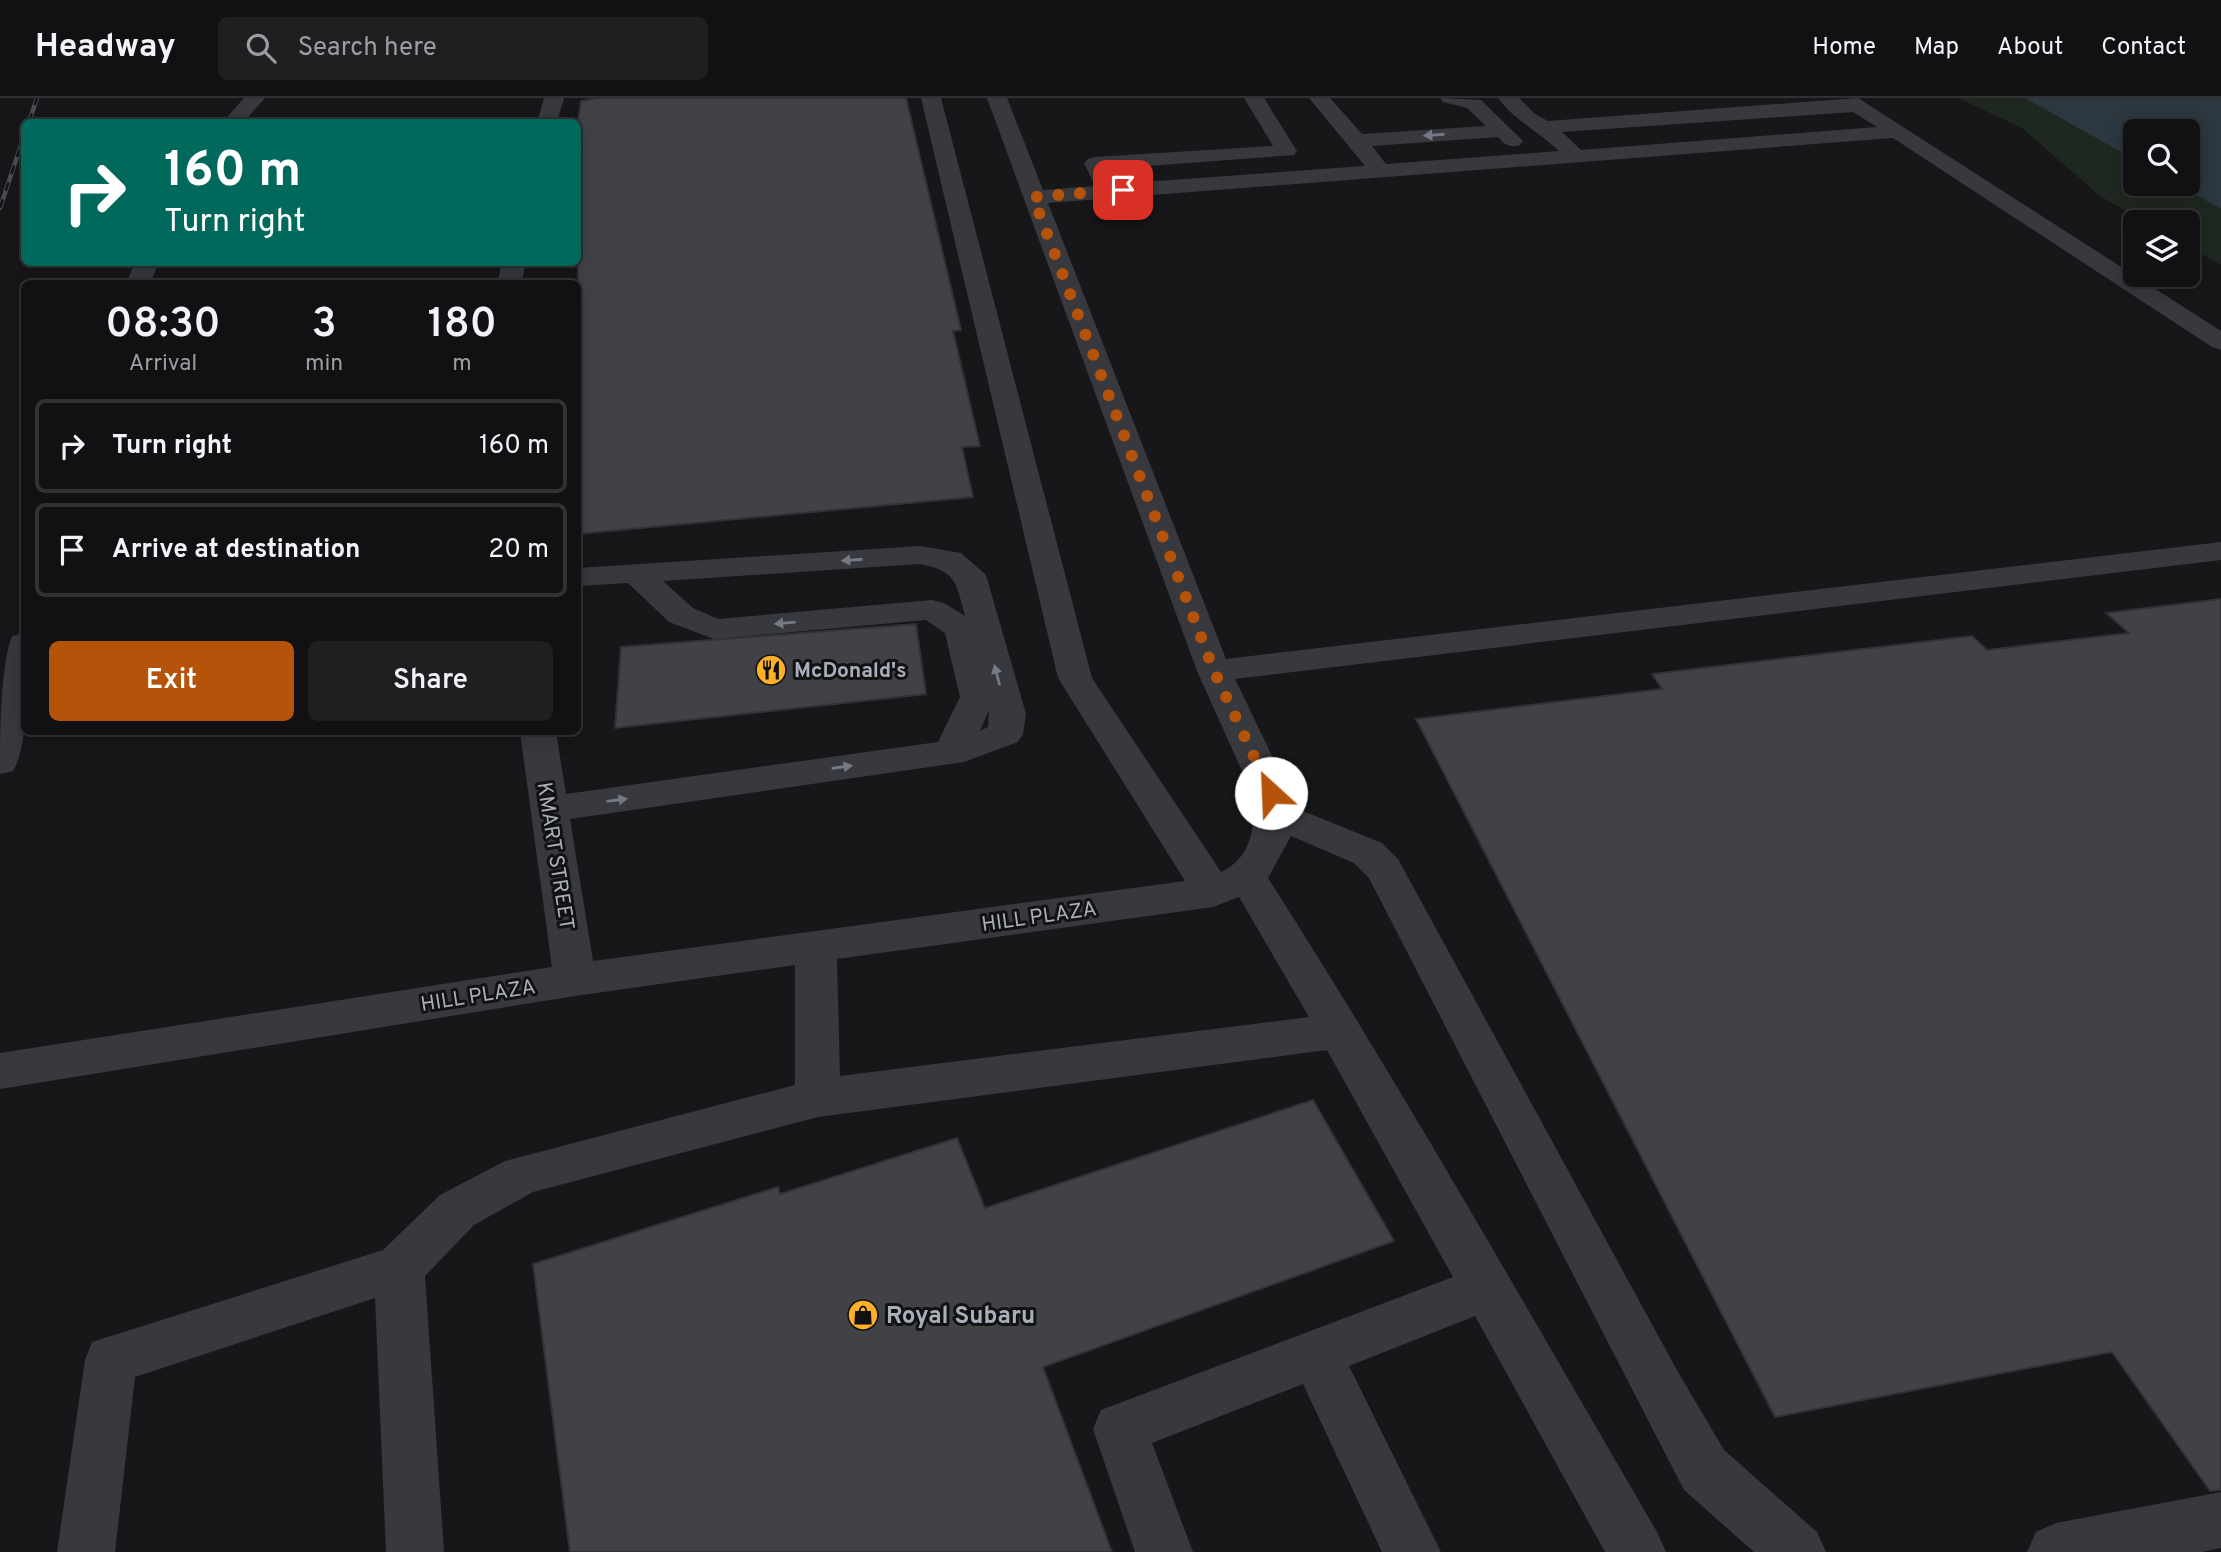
<!DOCTYPE html>
<html lang="en">
<head>
<meta charset="utf-8">
<style>
	:root { --surface:#111113; --page:#1e1f21; --text:#f1f3f6; --muted:#9c9da0; --line:#303133; --accent:#b45309 }
	body { margin:0; font-family:Overpass,sans-serif; background:var(--page); color:var(--text); height:100vh; display:flex; flex-direction:column; font-size:26px; white-space:nowrap }
	* { box-sizing:border-box; margin:0 }
	p { font-size:23px; color:var(--muted) }
	.icon { flex:none; width:38px; height:38px; fill:none; stroke:currentColor; stroke-width:2; stroke-linecap:round; stroke-linejoin:round }
	.map { position:relative; flex:1; overflow:hidden }
	.side { position:absolute; left:21px; top:182px; width:560px; height:455px; display:flex; flex-direction:column; background:var(--surface); border-radius:10px; box-shadow:0 4px 18px #0003,0 0 0 2px var(--line) }
	.side>* { flex:none }
	.hud { position:absolute; left:21px; top:21px; width:560px; height:147px; border-radius:10px; box-shadow:0 4px 18px #0003,0 0 0 2px var(--line); background:#00695c; color:#fff; overflow:hidden }
	.buttons { position:absolute; left:2123px; top:21px; display:grid; gap:14px }
	.buttons a { display:grid; place-items:center; width:77px; height:77px; border-radius:10px; background:var(--surface); box-shadow:0 4px 18px #0003,0 0 0 2px var(--line); font-size:35px }
	.pin { position:absolute; display:grid; place-items:center; width:60px; height:60px; color:#fff; margin:-30px; border-radius:14px; box-shadow:0 4px 10px #0006 }
	.me { position:absolute; width:77px; margin:-38px; rotate:335deg; stroke-linejoin:round; filter:drop-shadow(0 0 5px #0008) }
	.turn { display:flex; align-items:center; gap:24px; height:147px; padding:0 28px; font-size:32px }
	.turn .icon { width:91px; height:91px; stroke-width:2.5 }
	.turn b { display:block; font-size:49px; line-height:60px }
	.eta { display:flex; justify-content:space-evenly; align-items:center; height:119px; text-align:center }
	.eta b { font-size:42px; font-weight:600; line-height:49px }
	.primary-button { display:flex; gap:14px; margin-top:auto; padding:14px 28px }
	.primary-button a { flex:1; height:80px; border-radius:10px; background:var(--accent); color:#fff; font-size:28px; font-weight:600; line-height:80px; text-align:center }
	.primary-button a+a { background:var(--page); color:var(--text) }
	ul { padding:0; list-style:none }
	li { display:flex; align-items:center; gap:21px; height:94px; margin:0 14px 10px; padding:0 14px; border:4px solid var(--line); border-radius:10px }
	li div { flex:1 }
	li b { display:block; font-size:26px }
	li em { font-style:normal }
	header { display:flex; align-items:center; gap:42px; box-sizing:border-box; height:98px; padding:0 35px; background:var(--surface); border-bottom:2px solid var(--line) }
	header strong { font-size:33px }
	nav { display:flex; gap:38px; margin-inline-start:auto; font-size:24px }
	.search { width:490px; height:63px; background:var(--page); display:flex; align-items:center; gap:18px; box-sizing:border-box; padding:0 24px; border-radius:10px; color:var(--muted); font-size:26px }
	.map>svg:first-child { display:block }
	.green { fill:#1f2820 }
	.water { fill:#2c373f }
	.building { fill:#414246; stroke:#313136; stroke-width:2 }
	.lines { fill:none; stroke-linecap:round; stroke-linejoin:round }
	.minor { fill:#38393f; fill-rule:evenodd }
	.rail-casing { stroke:#4b4d54; stroke-width:4.5 }
	.rail { stroke:#121214; stroke-width:2.5; stroke-dasharray:9; stroke-linecap:butt }
	.oneway { fill:#767983 }
	.route { stroke:#b45309; stroke-width:12; stroke-dasharray:0 21.6 }
	.labels { text-anchor:middle; stroke-width:6; stroke-linejoin:round; paint-order:stroke }
	.poi-label { font-size:21px; font-weight:bold; fill:#a8aeba; stroke:#121214; text-anchor:start }
	.street-label { font-size:21px; fill:#a8aeba; stroke:#121214 }
	.near-poi-label { font-size:24px; font-weight:bold; fill:#a8aeba; stroke:#121214; text-anchor:start }
</style>
</head>
<body>
<header>
<strong>Headway</strong>
<div class="search"><svg class="icon" aria-label="search" viewBox="0 0 24 24"><circle cx="10" cy="10" r="6"/><path d="M15 15l6 6"/></svg>Search here</div>
<nav><a>Home</a><a>Map</a><a>About</a><a>Contact</a></nav>
</header>
<div class="map">
<svg width="2221" height="1454" viewBox="0 0 2221 1454">
	<rect width="100%" height="100%" fill="#171719"/>
	<path class="green" d="M1958,0H2025L2135,62V86H2177L2221,111V167L2188,148V124H2146L2100,98L2022,30Z"/>
	<path class="water" d="M2025,0H2221V111L2177,86H2188V33H2135V62Z"/>
	<path class="building" d="M597,0H906L961,232L953,233L980,348L962,349L973,399L578,436V24L581,3Z
		M2221,501V1392L2210,1393L2112,1254L1775,1319L1416,621L1662,591L1652,576L1972,538L1987,552L2129,535L2106,515Z
		M916,526L926,596L615,630L621,549Z
		M1313,1002L1394,1143L1043,1269L1112,1454H570L533,1166L778,1089L780,1096L957,1040L985,1110Z"/>
	<g class="lines">
		<path class="minor" d="M244,0H265L244,24H223Z
			M544,0H564L557,24H537Z
			M921,0H941L1092,580L1221,774C1252,760 1257,725 1252,695L1197,573L987,0H1007L1043,92L1095,88L1084,65L1088,61L1095,59L1273,48L1244,0H1264L1297,53L1294,57L1108,71L1116,86L1365,68L1309,0H1330L1362,36L1486,28L1467,10L1443,4L1440,0L1481,2L1523,43L1520,47C1509,50 1505,47 1498,39L1372,48L1386,66L1559,53C1539,34 1514,22 1498,0H1519L1535,16L1548,23L1858,0L2221,233V252L2212,249L1893,40L1048,105L1226,561L2221,444V462L1235,581L1290,695L1293,709L1382,745L1398,761L1678,1274L1724,1352L1817,1434L1826,1454H1754L1684,1392L1369,780L1354,765L1291,738L1268,780C1405,994 1529,1215 1657,1434L1666,1454H1605L1475,1218L1349,1268L1441,1454H1382L1303,1286L1152,1345L1193,1454H1135L1093,1331L1101,1312L1453,1179L1327,952L818,1019L533,1094L474,1127L425,1178L444,1454H386L375,1200L135,1279L115,1454H57L85,1262L92,1244L383,1152L440,1097L505,1063L795,987V867L575,898L0,991V955L552,869L520,634H556L566,696L938,644L960,599L945,535L926,522L714,541L669,524L628,485L578,488V470L920,448L961,455L986,477L1026,616L1023,636L1018,644L964,664L570,721L593,863L1185,783L1058,580ZM1853,14L1877,29L1581,52L1562,34ZM920,466C957,473 956,485 965,518L944,505L932,502L718,521L693,510L663,483ZM989,612L988,629L980,633ZM1239,799L1309,919L840,978L837,861L1213,809Z
			M135,164H159L150,186H126Z
			M502,164H526L521,186H497Z
			M24,535C27,567 30,646 13,673L0,676C0,639 0,569 12,538Z
			M2221,1394V1450L2202,1454H2027L2036,1434L2056,1425Z"/>
		<g class="rail-casing">
			<path id="rail" d="M29,24L37,0
				M0,110L24,38"/>
		</g>
		<use href="#rail" class="rail"/>
	</g>
	<defs><path id="oneway-solid" d="M-6-.8H1V-3.2L6.5 0L1 3.2V.8H-6Z" transform="scale(1.75)"/></defs>
	<g class="oneway">
		<use href="#oneway-solid" transform="translate(1434 37) rotate(176)"/>
		<use href="#oneway-solid" transform="translate(852 462) rotate(176)"/>
		<use href="#oneway-solid" transform="translate(785 525) rotate(175)"/>
		<use href="#oneway-solid" transform="translate(997 577) rotate(-105)"/>
		<use href="#oneway-solid" transform="translate(842 669) rotate(-8)"/>
		<use href="#oneway-solid" transform="translate(617 702) rotate(-8)"/>
	</g>
	<g class="lines">
		<path class="route" d="M1123,92L1033,99L1214,573L1271,695"/>
	</g>
	<defs>
		<g id="restaurant-disc" transform="scale(1.575)"><circle r="9.5" fill="#ffb029" stroke="#121214"/><path d="M-5-6h1v4h1v-4h1v4h1v-4h1v5L-1.5 .5V6h-2V.5L-5-1ZM5-6V6H3V1.5H1.5Q1.5-4 5-6Z" fill="#111"/></g>
		<g id="shop-disc" transform="scale(1.575)"><circle r="9.5" fill="#ffb029" stroke="#121214"/><path d="M-5-2.5h2.3a2.7 3.5 0 0 1 5.4 0H5L5.5 6h-11ZM-1.5-2.5h3a1.5 2.3 0 0 0-3 0Z" fill="#111"/></g>
	</defs>
	<g fill-rule="evenodd">
		<use href="#restaurant-disc" x="771" y="572"/>
		<use href="#shop-disc" x="863" y="1217"/>
	</g>
	<g class="labels">
		<g class="poi-label">
			<text x="794" y="579">McDonald's</text>
		</g>
		<g class="street-label">
			<text transform="translate(556 758) rotate(81)" y="7">KMART STREET</text>
			<text transform="translate(1039 818) rotate(-8)" y="7">HILL PLAZA</text>
			<text transform="translate(478 897) rotate(-9)" y="7">HILL PLAZA</text>
		</g>
		<g class="near-poi-label">
			<text x="886" y="1225">Royal Subaru</text>
		</g>
	</g>
</svg>
<div class="buttons">
<a><svg class="icon" aria-label="search" viewBox="0 0 24 24"><circle cx="10" cy="10" r="6"/><path d="M15 15l6 6"/></svg></a>
<a><svg class="icon" aria-label="layers" viewBox="0 0 24 24"><path d="M12 4l9 5-9 5-9-5zM3 14l9 5 9-5"/></svg></a>
</div>
<div class="pin" style="left:1123px;top:92px;background:#d93025"><svg class="icon" aria-label="arrive" viewBox="0 0 24 24"><path d="M6 21V4h12l-3 4 3 4H6"/></svg></div>
<svg class="me" style="left:1271px;top:695px" viewBox="-20 -20 40 40"><circle r="19" fill="#fff"/><path d="M0-13L10 11 0 6-10 11z" fill="#b45309"/></svg>
<div class="hud">
<div class="turn"><svg class="icon" aria-label="right" viewBox="0 0 24 24"><path d="M7 20v-9h11M14 6l5 5-5 5"/></svg><div><b>160 m</b>Turn right</div></div>
</div>
<section class="side">
<div class="eta">
<div><b>08:30</b><p>Arrival</p></div>
<div><b>3</b><p>min</p></div>
<div><b>180</b><p>m</p></div>
</div>
<ul>
<li><svg class="icon" aria-label="right" viewBox="0 0 24 24"><path d="M7 20v-9h11M14 6l5 5-5 5"/></svg><div><b>Turn right</b></div><em>160 m</em></li>
<li><svg class="icon" aria-label="arrive" viewBox="0 0 24 24"><path d="M6 21V4h12l-3 4 3 4H6"/></svg><div><b>Arrive at destination</b></div><em>20 m</em></li>
</ul>
<div class="primary-button"><a>Exit</a><a>Share</a></div>
</section>
</div>
</body>
</html>
